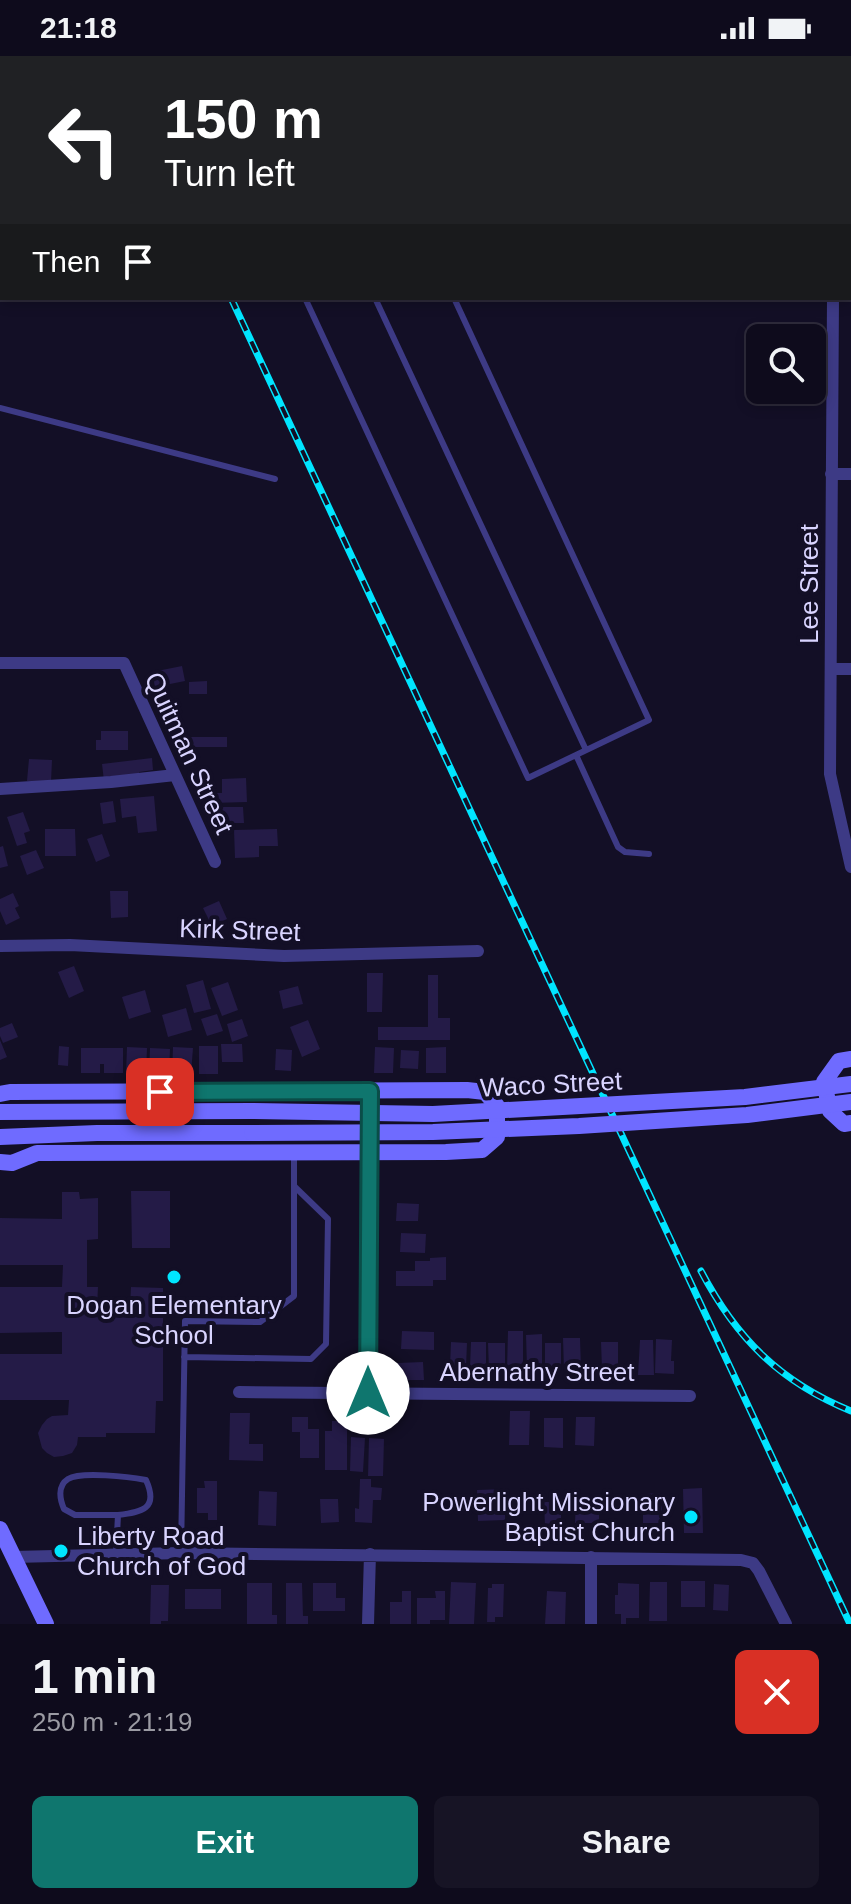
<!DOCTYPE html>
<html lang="en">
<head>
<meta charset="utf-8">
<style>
	:root { --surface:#0e0b1c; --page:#171425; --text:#f1f3f6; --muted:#9b9ba3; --line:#2e2b3b; --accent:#0f766e }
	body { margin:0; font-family:Helvetica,sans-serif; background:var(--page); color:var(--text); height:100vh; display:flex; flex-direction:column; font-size:30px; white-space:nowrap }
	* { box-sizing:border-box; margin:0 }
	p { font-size:26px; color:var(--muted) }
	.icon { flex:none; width:44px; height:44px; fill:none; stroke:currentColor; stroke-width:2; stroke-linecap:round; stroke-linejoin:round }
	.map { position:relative; height:1568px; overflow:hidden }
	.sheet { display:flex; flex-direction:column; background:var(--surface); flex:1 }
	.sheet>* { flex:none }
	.top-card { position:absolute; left:0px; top:0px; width:852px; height:244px; box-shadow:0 4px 12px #0003,0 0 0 2px var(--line); background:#202124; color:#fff; overflow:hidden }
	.tools { position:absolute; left:746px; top:268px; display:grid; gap:16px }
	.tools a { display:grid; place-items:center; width:80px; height:80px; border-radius:12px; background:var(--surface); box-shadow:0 4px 12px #0003,0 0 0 2px var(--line); font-size:40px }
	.pin { position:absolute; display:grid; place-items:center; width:68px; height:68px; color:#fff; margin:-34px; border-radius:16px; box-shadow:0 4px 12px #0006 }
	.me { position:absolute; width:88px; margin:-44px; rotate:0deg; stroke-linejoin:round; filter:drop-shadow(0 0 6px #0008) }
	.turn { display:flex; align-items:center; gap:28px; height:168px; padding:0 32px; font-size:36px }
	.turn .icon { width:104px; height:104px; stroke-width:2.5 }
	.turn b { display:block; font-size:56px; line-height:68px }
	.then { display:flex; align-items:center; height:76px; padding:0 32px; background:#0003; gap:16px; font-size:30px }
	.round { display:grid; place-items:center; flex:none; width:84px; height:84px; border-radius:12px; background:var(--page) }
	.summary { display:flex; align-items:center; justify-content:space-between; height:136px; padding:0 32px }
	h1 { font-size:48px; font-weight:800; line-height:60px }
	.cta { display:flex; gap:16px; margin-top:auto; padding:16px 32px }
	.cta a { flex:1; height:92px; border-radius:12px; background:var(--accent); color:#fff; font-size:32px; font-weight:800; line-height:92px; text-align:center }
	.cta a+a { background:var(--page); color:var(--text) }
	.status { display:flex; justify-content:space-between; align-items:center; height:56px; padding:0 40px; background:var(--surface); direction:ltr }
	.status svg { height:22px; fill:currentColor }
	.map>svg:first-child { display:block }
	.building { fill:#241b47 }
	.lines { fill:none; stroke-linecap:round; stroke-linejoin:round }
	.lane { stroke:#3d3a85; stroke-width:6 }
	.street { stroke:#3d3a85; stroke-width:12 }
	.secondary { stroke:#6f6bff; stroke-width:16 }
	.rail-casing { stroke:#00e5ff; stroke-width:7 }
	.rail { stroke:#130f26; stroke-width:4; stroke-dasharray:12; stroke-linecap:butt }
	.secondary-bridge { stroke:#6f6bff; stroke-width:16 }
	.route-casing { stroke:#0a4d48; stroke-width:20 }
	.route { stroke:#0f766e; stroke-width:14 }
	.poi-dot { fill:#00e5ff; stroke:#130f26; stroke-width:3 }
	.labels { text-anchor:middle; stroke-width:8; stroke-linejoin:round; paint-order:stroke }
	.street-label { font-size:26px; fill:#d9d4ff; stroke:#130f26 }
	.poi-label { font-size:26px; fill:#d9d4ff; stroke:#130f26 }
</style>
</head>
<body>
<div class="status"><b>21:18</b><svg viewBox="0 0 49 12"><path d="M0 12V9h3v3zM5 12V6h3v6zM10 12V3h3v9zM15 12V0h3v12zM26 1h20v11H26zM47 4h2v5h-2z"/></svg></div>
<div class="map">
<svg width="851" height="1568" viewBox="0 0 851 1568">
	<rect width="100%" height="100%" fill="#130f26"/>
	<path class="building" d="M182,610L185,625L155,631L152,616Z
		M207,625V638H189V626Z
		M101,675H128V694H96V684H101Z
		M181,681H227V691H181Z
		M152,702L153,714L139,716L140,721L104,725L102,708Z
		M29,703L52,704L51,726L27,725Z
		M246,722L247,746L212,747V737H222V723Z
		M154,740L157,775L138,777L136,760L122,762L120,743Z
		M113,745L116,766L103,768L100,747Z
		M219,751H243L244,767H219Z
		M23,756L30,775L24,777L27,787L17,790L7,761Z
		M45,773H75L76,800H45Z
		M277,773L278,790H259V801L235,802L234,774Z
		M102,778L110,800L96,806L87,783Z
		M3,790L8,810L0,812V791Z
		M36,794L44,812L27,819L20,800Z
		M110,835H128V861L111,862Z
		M13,837L19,850L15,852L20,862L6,869L0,855V843Z
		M219,845L227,863L212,870L203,852Z
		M74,910L84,935L69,942L58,916Z
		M367,917H383L382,956H367Z
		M428,919H438V962H450V984H378V971H428Z
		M203,924L211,953L194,957L186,929Z
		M228,926L238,954L222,960L211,932Z
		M298,930L303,948L283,953L279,935Z
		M145,934L151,956L129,963L122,941Z
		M186,952L192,974L168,981L162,959Z
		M217,958L223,975L207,980L201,963Z
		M242,963L248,980L232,986L227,968Z
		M308,964L320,993L302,1001L290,971Z
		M12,967L18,981L3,987L0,980V972Z
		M0,984L7,1001L0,1004Z
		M221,988H242L243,1006H222Z
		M59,990L69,991L68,1010L58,1009Z
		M199,990H218V1018H199Z
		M127,991L147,992L146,1018H126Z
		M173,991L193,992L191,1018L172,1017Z
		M375,991L394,992L393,1017H374Z
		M446,991V1017H426V992Z
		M81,992H123V1017H104V1008H100V1017H81Z
		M150,992L170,993L169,1018L149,1017Z
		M276,993L292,994L291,1015L275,1014Z
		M401,994L419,995L418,1013L400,1012Z
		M131,1135H170V1192H132Z
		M62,1136H79L80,1143L98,1142V1183L87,1184V1231H98L97,1251H130L131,1231L163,1232V1345H156L155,1377H106V1381H78L77,1389L72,1397L63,1400L54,1401L47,1397L42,1392L38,1377L42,1369L47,1363L52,1360L68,1359L69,1344H0V1298H62V1276L0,1277V1231H62L63,1209H0V1162L62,1163Z
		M397,1147L419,1148L418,1165H396Z
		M401,1177L426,1178L425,1197L400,1196Z
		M446,1201V1224H433V1230H396V1215H415V1205H430V1202Z
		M402,1275L434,1276V1294L401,1293Z
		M508,1275H523V1314H507Z
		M542,1278V1312H527L526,1279Z
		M563,1282H580L581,1313L564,1314Z
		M656,1283L672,1284L671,1305H674V1318L655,1317Z
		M640,1284H653L654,1319H638Z
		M451,1286L467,1287L466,1311H450Z
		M471,1286H486V1312L470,1311Z
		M601,1286H618V1313H602Z
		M488,1287H505V1314H489Z
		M545,1287H561V1311H545Z
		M423,1306L424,1324H398V1307Z
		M510,1355H530L529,1389H509Z
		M230,1357H250L249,1388H263V1405L229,1404Z
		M292,1361H308V1373H319V1402H300V1376H292Z
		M576,1361H595L594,1390L575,1389Z
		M544,1362H563V1392L544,1391Z
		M332,1365H347V1414H325V1375H332Z
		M351,1381L365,1382L363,1416L350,1415Z
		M369,1382L384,1383L383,1420H368Z
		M360,1423H371V1431L382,1432L381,1444H373L372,1467L355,1466V1452L359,1453Z
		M204,1425H217V1464H208V1457H197V1432H205Z
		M702,1432L703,1477H684L683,1433Z
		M505,1433V1464L478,1465L477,1434Z
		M259,1435L277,1436L276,1470L258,1469Z
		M662,1437V1467H643V1438Z
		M576,1442L599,1443V1467H575Z
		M320,1443H338L339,1466L321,1467Z
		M544,1446H561V1470H545Z
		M681,1525H705V1551H681Z
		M451,1526L476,1527L474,1568H449Z
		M650,1526H667V1565H649Z
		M247,1527H272V1559H277V1568H247Z
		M286,1527H302L303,1560H308V1568H286Z
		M313,1527H336V1542H345V1555H313Z
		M618,1527L639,1528V1562H626V1568H621V1558H615V1539H618Z
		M492,1528H504L503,1561H495V1566H487L488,1532H492Z
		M714,1528L729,1529L728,1555L713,1554Z
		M151,1529H169L168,1565H161V1568H150Z
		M185,1533H221V1553H185Z
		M402,1535H411V1568H390V1546H402Z
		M435,1535H445V1564H430V1568H417V1542H436Z
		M547,1535L566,1536L565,1568H545Z"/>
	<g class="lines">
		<path class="lane" d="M193,0V2
			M263,0V2
			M340,0L341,2
			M438,0L439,2
			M477,2V0
			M305,242L528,722L649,664L454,242
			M375,242L586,694
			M0,352L275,423
			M576,699L618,791L625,796L649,798
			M184,1301L311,1303L326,1288L328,1163L295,1131
			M181,1497L185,1265L260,1266L294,1240V1100
			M116,1498L118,1459H75L64,1453C60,1444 57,1430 68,1423C81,1415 130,1421 146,1424C159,1453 142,1456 118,1459"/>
		<path class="street" d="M834,0V2
			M850,32H851
			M850,224H851
			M833,242L830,718L851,811
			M831,418H851
			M0,607H124L215,806
			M831,613H851
			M0,733L111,726L175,719
			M0,890L70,889L284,900L478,895
			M239,1336L690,1340
			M368,1337L370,1035
			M13,1501L181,1497L741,1504L753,1507L759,1515L786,1568
			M591,1501V1568
			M368,1568L370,1498"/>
		<path class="secondary" d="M851,1003L839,1005L824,1026L830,1055L844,1068L851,1067
			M0,1038L10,1036L467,1034L485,1036L497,1050V1081L482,1094L446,1096L37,1097L12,1107L0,1106
			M0,1056L252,1055
			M0,1081L97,1077H252
			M0,1473L46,1568"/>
		<g class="rail-casing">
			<path id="rail" d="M118,0L119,2
				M231,242L850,1568
				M701,1215C736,1282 780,1326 851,1355"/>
		</g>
		<use href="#rail" class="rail"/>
		<path class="secondary-bridge" d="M252,1055L433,1058L745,1041L851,1028
			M252,1077L433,1076L579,1070L747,1059L851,1046"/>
	</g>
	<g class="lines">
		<g class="route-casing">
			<path id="route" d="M160,1036L370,1035L368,1337"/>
		</g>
		<use href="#route" class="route"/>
	</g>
	<g class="poi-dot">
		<circle cx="174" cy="1221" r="8"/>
		<circle cx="691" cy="1461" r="8"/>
		<circle cx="61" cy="1495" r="8"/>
	</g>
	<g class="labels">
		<g class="street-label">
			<text transform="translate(809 528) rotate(-90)" y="9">Lee Street</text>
			<text transform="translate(189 697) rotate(65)" y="9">Quitman Street</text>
			<text transform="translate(240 874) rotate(2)" y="9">Kirk Street</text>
			<text transform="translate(551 1028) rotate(-3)" y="9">Waco Street</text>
			<text x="537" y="1325">Abernathy Street</text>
		</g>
		<g class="poi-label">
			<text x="174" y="1258">Dogan Elementary<tspan x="174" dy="30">School</tspan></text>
			<text x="675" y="1455" text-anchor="end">Powerlight Missionary<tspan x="675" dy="30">Baptist Church</tspan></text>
			<text x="77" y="1489" text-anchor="start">Liberty Road<tspan x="77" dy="30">Church of God</tspan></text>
		</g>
	</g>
</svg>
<div class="tools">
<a><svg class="icon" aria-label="search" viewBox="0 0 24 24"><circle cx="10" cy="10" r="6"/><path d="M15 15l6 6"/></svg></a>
</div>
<div class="pin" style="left:160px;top:1036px;background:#d93025"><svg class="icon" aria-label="arrive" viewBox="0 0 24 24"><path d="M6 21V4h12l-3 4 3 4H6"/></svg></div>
<svg class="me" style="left:368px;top:1337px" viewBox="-20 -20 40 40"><circle r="19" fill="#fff"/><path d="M0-13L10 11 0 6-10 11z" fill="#0f766e"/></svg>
<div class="top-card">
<div class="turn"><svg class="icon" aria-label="left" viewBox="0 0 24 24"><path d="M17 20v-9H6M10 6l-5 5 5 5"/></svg><div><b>150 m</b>Turn left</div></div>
<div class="then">Then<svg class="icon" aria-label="arrive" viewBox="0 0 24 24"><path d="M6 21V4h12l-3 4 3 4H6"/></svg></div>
</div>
</div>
<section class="sheet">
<div class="summary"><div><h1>1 min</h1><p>250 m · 21:19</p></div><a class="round" style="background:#d93025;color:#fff"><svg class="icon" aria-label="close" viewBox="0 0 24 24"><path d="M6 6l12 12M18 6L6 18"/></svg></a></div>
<div class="cta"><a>Exit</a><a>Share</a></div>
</section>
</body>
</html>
